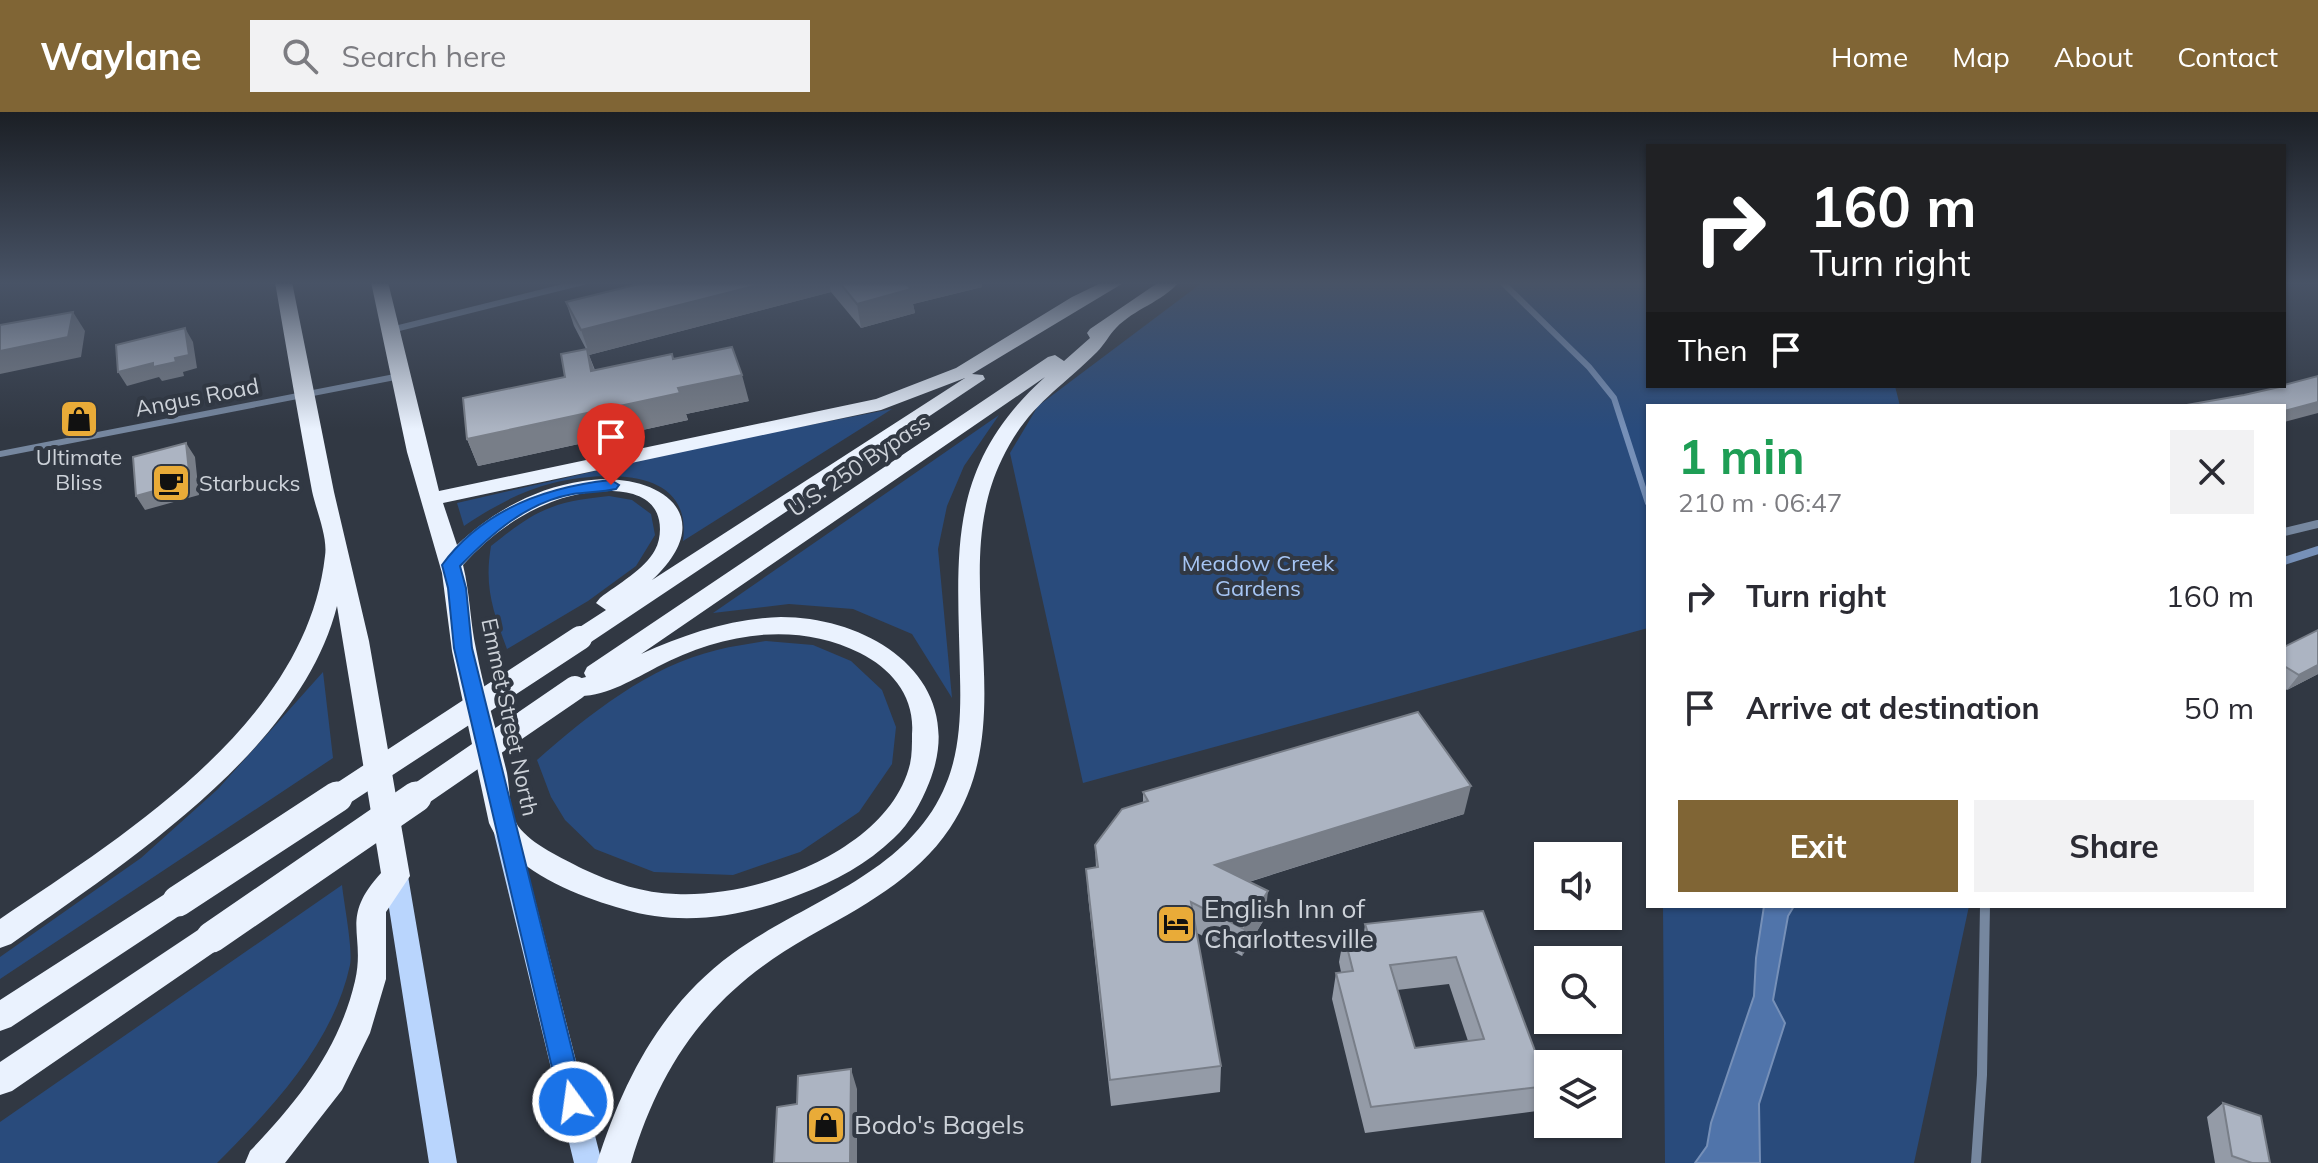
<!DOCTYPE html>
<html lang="en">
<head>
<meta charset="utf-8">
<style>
	:root { --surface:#fff; --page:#f2f2f3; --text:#2b2b33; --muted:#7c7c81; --accent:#806535 }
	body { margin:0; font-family:Mulish,sans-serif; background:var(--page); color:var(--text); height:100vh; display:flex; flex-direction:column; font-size:30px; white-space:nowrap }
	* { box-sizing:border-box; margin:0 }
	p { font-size:26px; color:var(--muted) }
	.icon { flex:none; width:44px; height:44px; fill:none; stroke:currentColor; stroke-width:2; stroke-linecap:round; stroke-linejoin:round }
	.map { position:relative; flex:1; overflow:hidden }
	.side { position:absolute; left:1646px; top:292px; width:640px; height:504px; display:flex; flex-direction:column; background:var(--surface); border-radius:0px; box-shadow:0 2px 6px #0004 }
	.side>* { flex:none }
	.guide { position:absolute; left:1646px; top:32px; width:640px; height:244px; border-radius:0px; box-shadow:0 2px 6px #0004; background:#202124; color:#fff; overflow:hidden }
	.controls { position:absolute; left:1534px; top:730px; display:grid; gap:16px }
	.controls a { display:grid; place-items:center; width:88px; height:88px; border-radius:0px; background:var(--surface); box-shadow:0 2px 6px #0004; font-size:40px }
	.pin { position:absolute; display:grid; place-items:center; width:68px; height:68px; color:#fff; margin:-82px -34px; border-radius:50% 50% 50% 0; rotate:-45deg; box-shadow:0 0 8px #0007 }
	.pin .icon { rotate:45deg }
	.me { position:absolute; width:88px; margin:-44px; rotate:346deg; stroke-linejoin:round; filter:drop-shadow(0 0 6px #0008) }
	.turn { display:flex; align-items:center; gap:28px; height:168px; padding:0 32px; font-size:36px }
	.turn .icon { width:104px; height:104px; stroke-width:2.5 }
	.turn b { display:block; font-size:56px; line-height:68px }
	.then { display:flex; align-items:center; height:76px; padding:0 32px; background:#0003; gap:16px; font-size:30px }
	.round { display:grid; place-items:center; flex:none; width:84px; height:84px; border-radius:0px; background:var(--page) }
	.summary { display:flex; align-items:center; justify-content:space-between; height:136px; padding:0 32px }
	h1 { font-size:48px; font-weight:700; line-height:60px; color:#1e9e55 }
	.button { display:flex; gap:16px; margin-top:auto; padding:16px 32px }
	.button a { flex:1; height:92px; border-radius:0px; background:var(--accent); color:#fff; font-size:32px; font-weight:700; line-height:92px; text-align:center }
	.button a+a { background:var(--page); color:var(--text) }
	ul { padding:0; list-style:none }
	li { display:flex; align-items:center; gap:24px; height:112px; padding:0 32px }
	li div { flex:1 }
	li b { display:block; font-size:30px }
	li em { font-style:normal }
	header { display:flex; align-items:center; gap:48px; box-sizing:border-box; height:112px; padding:0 40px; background:var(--accent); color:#fff }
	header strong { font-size:38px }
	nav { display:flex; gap:44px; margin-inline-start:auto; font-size:28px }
	.search { width:560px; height:72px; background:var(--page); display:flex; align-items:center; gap:20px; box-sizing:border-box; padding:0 28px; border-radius:0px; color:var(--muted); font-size:30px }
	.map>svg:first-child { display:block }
	.green { fill:#294b7c }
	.water { fill:#5074aa; stroke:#7690b8; stroke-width:2 }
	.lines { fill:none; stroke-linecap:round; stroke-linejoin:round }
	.stream-far1 { stroke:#7690b8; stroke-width:6 }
	.stream { stroke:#7690b8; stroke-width:8 }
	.street-far2 { stroke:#76879f; stroke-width:6 }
	.street-far1 { stroke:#76879f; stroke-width:8 }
	.street { stroke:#76879f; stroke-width:10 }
	.primary { fill:#b9d5fd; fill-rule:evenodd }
	.highway { fill:#eaf2fe; fill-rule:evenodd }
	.highway-bridge-far1 { stroke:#eaf2fe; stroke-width:24 }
	.highway-bridge { stroke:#eaf2fe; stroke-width:31 }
	.wall { fill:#949ba7; fill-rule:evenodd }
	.shaded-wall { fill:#787e88 }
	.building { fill:#acb4c2; stroke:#787e88; stroke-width:2; fill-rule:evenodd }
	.route { fill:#1a73e8; stroke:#114b97; stroke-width:2 }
	.labels { text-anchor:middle; stroke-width:8; stroke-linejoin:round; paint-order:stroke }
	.street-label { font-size:22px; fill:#cdd2d9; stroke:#313843 }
	.poi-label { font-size:22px; fill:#cdd2d9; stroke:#313843 }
	.park-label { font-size:22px; fill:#a6c5f4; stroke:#313843 }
	.near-poi-label { font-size:26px; fill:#cdd2d9; stroke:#313843; text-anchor:start }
</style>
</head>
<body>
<header>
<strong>Waylane</strong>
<div class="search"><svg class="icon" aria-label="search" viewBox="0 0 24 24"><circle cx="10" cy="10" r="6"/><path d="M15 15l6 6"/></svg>Search here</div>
<nav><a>Home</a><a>Map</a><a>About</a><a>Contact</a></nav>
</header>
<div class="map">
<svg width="2318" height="1051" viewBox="0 0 2318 1051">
	<rect width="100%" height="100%" fill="#313843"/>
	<path class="green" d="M1203,170H1648V274H1895L1900,294H1648V516L1083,671L1010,341L1038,294Z
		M892,297L683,429C693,354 604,359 553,371C520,379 491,396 464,414L457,391L707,333Z
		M999,303L964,354L947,394L938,437L952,586L912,522L853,497L789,492L713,501Z
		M609,384L632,388L651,402L655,423L636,454L588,489L507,537C493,499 484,475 491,434C536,398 551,390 609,384Z
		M766,529L813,533L851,549L882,578L896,615L892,652L859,700L800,740L733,763L654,760L595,737L565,708L551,685L537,648C588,603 649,554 717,538C733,534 750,532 766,529Z
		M323,560L333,646L0,867V845L141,746L218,677Z
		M342,773C344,792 353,837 350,853C333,932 272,996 217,1051H0V1010Z
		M1663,794H1969L1914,1051H1665Z"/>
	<path class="water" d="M1764,794H1794L1788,804L1773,888L1785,911L1759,992L1760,1051H1695L1707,1034L1711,1011L1754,884L1756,846Z"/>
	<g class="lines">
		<path class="stream-far1" d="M1502,170L1589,255L1614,286L1648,391"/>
		<path class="stream" d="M2284,449L2318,438"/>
		<path class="street-far2" d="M391,218L583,170
			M0,342L400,264"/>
		<path class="street-far1" d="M2284,420L2318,412"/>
		<path class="street" d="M1976,1051L1982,963L1985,794"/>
		<path class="primary" d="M505,708L513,711L517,717L602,1051H574L493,717L497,711Z
			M396,754L404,757L408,764L457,1051H429L384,764L388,757Z"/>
		<path class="highway" d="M275,170H292L334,380L369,529L410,764L386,800V867L370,921L342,978L285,1051H245L250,1039C297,990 339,938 355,869C366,821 339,807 381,761L337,494C301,638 125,751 11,832L0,836V807C127,721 306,611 325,444C328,425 316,398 312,379C299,310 287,240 275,170Z
			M371,170H388L439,379L876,287L956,256L1072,185L1103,170H1125L972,262L983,263L985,267L588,532H572L568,526L572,520L606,498L596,491L600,486C618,472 644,458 655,438C660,429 661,417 659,408C651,368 585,378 557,388C520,401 489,424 463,453C470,481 470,509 476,537C484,579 497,619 507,661C510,677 509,700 518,714C532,733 562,746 583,757C613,771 643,781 676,782C756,786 889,739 910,652C912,643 912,632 912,622C915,585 892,557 860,541C794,508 720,522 657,555C632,568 596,591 566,582L562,576L566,570L586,565L584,561L587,555L1048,245L1055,243L1064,249L1090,226L1087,221L1090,217L1159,170H1179C1162,190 1134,197 1116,216C1109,223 1105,232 1097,240C1058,279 1028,293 1002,347C945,464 1025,603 950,716C916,767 860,796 808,825C713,879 662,947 631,1051H597C623,969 661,894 732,842C804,789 910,762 946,672C960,639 961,600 960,565C958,443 944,356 1045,265L641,542C685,522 733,506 781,505C873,505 970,569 929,671C921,691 910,711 894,726C867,752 835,769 801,782C744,805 682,815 623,797C577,784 510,758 489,711L452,539L442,461L407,340ZM965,266L652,468C724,401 655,358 583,369C535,376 492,400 457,433L443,391L881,298Z
			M178,777L188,780L193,789L188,798L11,915L0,919V888L168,780Z
			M212,812L223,816L227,825L223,834L12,979L0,983V950L201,816Z"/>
		<path class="highway-bridge-far1" d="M334,687L580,526
			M413,687L575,576"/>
		<path class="highway-bridge" d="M178,789L337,685
			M212,825L416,685"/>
	</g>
	<path class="wall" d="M647,170H981L982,175L913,192L915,201L861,216L831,180L589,243L595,258L673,247L749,289L686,302L688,308L478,354L467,327L565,265L586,237L574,214L566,190Z
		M2284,535L2318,562L2287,578L2284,576Z
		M1143,680L1464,702L1249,770L1265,806L1242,844L1197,821L1221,954L1220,980L1111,994L1088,784L1086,757L1096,756L1095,733L1143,690Z
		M1483,799L1548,974L1537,999L1365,1021L1332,887L1336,861L1341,860L1339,850L1344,823L1364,821L1365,812ZM1449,872L1468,929L1415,936L1397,878Z
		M2223,991L2270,1051H2215L2207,1005Z"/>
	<path class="shaded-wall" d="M770,170H829L831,180L589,243L596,263L591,259L588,238L581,218Z
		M904,170H981L982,175L913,192L915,201L861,216L857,192Z
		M73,200L85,219L81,245L0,262V239Z
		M185,216L193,230L197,256L183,260L184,264L162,269L159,265L127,274L118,260Z
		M742,263L749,289L686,302L688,308L478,354L467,327L678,276Z
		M2318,290V301L2284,310V299Z
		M186,331L195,345L199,383L145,398L136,384Z
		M2318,553V562L2287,578L2299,563Z
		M1471,674L1464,702L1213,781L1215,753Z
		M1268,779L1265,806L1242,844L1244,817Z
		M851,957L857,977V1051H850Z"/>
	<path class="building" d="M647,170H770L581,218L566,190Z
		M839,170H905L911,177L857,192Z
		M73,200L68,225L0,239V213Z
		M185,216L189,243L175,246L176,250L153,255V251L118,260L116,233Z
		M732,235L742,263L678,276L680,281L467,327L463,286L565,265L561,242L587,237L591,259L672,242L673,247Z
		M2318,264V290L2284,299V294H2181L2244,283L2284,274V273Z
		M186,331L190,369L136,384L133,345Z
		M2318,518V553L2299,563L2284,554V535Z
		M1418,600L1471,674L1215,753L1268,779L1244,817L1191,790L1221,954L1110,968L1086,757L1098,755L1095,733L1122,697L1148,689L1143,680Z
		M1483,799L1548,974L1371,995L1336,861L1353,859L1344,823L1368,821L1365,812ZM1456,845L1484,927L1415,936L1390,853Z
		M851,957L850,1051H774L777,995L797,992L798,964Z
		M2223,991L2261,1004L2270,1051H2252L2232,1044Z"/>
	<linearGradient id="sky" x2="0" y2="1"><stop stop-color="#1b1f25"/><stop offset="0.54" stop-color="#485366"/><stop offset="1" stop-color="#485366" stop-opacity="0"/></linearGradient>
	<rect width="2318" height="317" fill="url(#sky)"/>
	<path class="route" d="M611,368L619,373L616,377C602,380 587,380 573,382C527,390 491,422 460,454L466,476L472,536L585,990L582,999L573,1002L564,999L560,990L454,536L448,476L442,453C483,397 545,375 611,368Z"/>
	<defs>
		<g id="shop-square" transform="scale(2)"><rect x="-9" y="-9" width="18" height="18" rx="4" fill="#e9ab38" stroke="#313843"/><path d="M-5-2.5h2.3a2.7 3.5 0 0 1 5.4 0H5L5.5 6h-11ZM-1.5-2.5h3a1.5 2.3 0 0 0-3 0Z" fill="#111"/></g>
		<g id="cafe-square" transform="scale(2)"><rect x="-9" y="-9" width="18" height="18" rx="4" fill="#e9ab38" stroke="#313843"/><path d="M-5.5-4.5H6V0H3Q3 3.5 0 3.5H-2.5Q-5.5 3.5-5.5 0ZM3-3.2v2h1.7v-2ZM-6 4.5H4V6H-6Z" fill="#111"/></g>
		<g id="hotel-square" transform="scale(2)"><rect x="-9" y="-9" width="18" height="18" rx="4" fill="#e9ab38" stroke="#313843"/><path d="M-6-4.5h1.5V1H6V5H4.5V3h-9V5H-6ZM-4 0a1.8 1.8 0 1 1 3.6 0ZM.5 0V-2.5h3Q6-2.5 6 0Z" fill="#111"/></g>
	</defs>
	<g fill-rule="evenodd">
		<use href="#shop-square" x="79" y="307"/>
		<use href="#cafe-square" x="171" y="371"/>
		<use href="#hotel-square" x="1176" y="812"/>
		<use href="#shop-square" x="826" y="1013"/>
	</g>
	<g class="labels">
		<g class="street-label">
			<text transform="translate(197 285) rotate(-11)" y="8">Angus Road</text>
			<text transform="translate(859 353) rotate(-34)" y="8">U.S. 250 Bypass</text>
			<text transform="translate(510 605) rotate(78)" y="8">Emmet Street North</text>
		</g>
		<g class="poi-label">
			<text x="79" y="353">Ultimate<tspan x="79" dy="25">Bliss</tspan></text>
			<text x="199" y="379" text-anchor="start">Starbucks</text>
		</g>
		<g class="park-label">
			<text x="1258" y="459">Meadow Creek<tspan x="1258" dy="25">Gardens</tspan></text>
		</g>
		<g class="near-poi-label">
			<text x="1204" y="806">English Inn of<tspan x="1204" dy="30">Charlottesville</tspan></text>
			<text x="854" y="1022">Bodo's Bagels</text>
		</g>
	</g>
</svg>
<div class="controls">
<a><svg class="icon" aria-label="sound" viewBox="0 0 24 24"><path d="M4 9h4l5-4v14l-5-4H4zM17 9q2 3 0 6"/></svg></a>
<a><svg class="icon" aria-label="search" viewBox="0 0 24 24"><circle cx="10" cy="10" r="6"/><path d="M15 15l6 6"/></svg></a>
<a><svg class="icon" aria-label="layers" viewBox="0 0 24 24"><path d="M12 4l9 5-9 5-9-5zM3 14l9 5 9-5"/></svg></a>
</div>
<div class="pin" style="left:611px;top:373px;background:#d93025"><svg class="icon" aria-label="arrive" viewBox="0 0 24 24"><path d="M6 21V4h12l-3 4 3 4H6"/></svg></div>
<svg class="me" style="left:573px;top:990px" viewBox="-20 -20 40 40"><circle r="17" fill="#1a73e8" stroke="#fff" stroke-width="3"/><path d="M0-11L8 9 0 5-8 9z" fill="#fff"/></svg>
<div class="guide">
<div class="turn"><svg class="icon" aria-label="right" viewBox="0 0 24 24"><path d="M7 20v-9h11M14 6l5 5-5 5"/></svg><div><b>160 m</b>Turn right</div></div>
<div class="then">Then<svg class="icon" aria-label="arrive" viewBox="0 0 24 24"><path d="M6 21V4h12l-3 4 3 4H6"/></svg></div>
</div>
<section class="side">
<div class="summary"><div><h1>1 min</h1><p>210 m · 06:47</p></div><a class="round"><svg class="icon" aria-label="close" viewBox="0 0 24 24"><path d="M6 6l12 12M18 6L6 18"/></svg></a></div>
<ul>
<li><svg class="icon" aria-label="right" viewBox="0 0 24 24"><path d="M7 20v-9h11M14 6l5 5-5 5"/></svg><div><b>Turn right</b></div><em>160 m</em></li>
<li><svg class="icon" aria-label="arrive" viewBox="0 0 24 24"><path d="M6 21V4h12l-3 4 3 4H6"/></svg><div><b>Arrive at destination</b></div><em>50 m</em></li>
</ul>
<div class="button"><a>Exit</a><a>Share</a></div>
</section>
</div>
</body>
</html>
